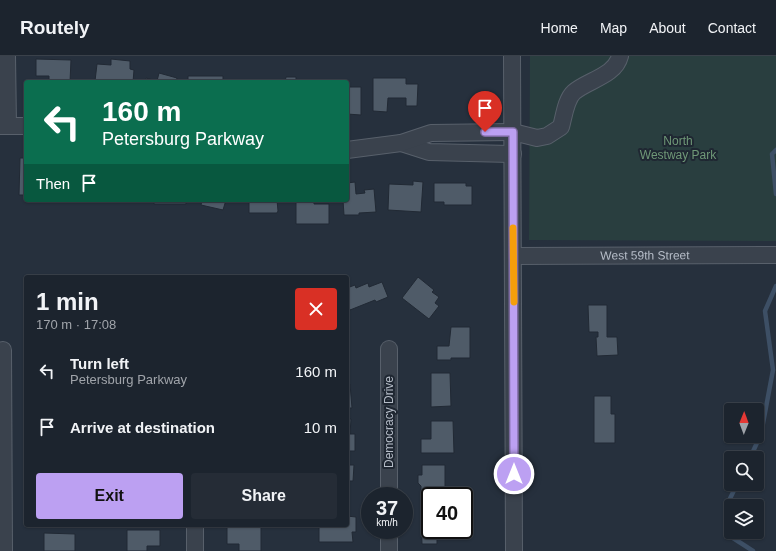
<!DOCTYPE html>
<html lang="en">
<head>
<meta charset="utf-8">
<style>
	:root { --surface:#1c242e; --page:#252c36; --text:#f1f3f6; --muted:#a0a4aa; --line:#3a414a; --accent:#bca0f2 }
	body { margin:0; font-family:Arial,sans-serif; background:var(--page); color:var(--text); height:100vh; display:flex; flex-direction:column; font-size:15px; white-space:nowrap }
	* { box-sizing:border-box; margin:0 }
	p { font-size:13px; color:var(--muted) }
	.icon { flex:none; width:22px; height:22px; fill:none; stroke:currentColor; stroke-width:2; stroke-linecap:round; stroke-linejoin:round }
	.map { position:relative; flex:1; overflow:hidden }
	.panel { position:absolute; left:24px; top:219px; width:325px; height:252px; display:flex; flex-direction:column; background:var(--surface); border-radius:4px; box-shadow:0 1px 3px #0004,0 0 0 1px var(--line) }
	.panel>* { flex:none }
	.guide { position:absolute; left:24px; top:24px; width:325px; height:122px; border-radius:4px; box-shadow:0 1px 3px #0004,0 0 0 1px var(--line); background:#0b6e4f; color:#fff; overflow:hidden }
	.needle { width:26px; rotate:1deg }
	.fabs { position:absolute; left:724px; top:347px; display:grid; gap:8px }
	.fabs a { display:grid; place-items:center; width:40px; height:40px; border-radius:4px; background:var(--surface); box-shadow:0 1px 3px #0004,0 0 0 1px var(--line); font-size:20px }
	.speed { position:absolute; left:361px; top:431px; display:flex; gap:8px; font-size:20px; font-weight:700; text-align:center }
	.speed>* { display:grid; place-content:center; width:52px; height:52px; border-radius:50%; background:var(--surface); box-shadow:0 1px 3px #0004,0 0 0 1px var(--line); line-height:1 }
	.speed small { font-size:10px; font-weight:400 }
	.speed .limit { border:2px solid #111; border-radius:6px; background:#fff; color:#111 }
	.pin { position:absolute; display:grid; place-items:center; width:34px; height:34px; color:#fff; margin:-41px -17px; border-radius:50% 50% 50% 0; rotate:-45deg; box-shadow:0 0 4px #0007 }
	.pin .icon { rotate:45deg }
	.me { position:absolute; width:44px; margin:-22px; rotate:0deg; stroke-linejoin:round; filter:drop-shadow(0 0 3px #0008) }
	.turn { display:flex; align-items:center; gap:14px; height:84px; padding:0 12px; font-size:18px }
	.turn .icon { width:52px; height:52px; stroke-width:2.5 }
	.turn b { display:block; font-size:28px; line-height:34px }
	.then { display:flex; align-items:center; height:38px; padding:0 12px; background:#0003; gap:8px; font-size:15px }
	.round { display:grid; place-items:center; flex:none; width:42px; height:42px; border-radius:4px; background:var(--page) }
	.head { display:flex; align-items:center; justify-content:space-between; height:68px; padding:0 12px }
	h1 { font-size:24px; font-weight:700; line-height:30px }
	.button { display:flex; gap:8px; margin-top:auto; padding:8px 12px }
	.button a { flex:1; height:46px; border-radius:4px; background:var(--accent); color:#111; font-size:16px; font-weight:700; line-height:46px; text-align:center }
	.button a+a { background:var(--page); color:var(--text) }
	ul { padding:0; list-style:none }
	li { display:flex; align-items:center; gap:12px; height:56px; padding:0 12px }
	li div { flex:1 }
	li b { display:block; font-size:15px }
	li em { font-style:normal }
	header { display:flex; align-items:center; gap:24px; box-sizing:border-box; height:56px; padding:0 20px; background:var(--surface); border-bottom:1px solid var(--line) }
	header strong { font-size:19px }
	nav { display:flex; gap:22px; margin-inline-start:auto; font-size:14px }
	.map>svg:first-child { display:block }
	.green { fill:#293e3f }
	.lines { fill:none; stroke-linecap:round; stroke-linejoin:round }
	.stream { stroke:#3d4f65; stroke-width:4.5 }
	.building { fill:#4f5b68; stroke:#212934 }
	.minor-casing { stroke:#58606b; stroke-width:18 }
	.minor { stroke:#3a424d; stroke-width:16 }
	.route-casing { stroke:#7a689d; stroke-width:10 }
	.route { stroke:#bca0f2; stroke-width:7 }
	.slow { stroke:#f59e0b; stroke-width:7 }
	.labels { text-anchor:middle; stroke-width:4; stroke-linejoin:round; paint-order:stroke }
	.park-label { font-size:12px; fill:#6f9877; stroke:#1f2732 }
	.street-label { font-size:12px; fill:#b6bdc8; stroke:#1f2732 }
</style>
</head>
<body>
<header>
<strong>Routely</strong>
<nav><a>Home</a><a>Map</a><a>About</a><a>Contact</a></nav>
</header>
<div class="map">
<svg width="776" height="495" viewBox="0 0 776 495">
	<rect width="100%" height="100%" fill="#26303d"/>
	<path class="green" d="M530,0H776V185L529,184Z"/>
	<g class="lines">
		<path class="stream" d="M776,94L772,98L776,138
			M750,402L761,378L773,314L765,255L776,230
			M731,472L726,451L737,428
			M732,476L733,482L753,495"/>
	</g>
	<path class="building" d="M36,3L71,4L70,26H49V20H36Z
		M111,3L130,5V13L134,14L133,26L95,25L97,8L111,9Z
		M159,17L177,22L176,26H145L146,22L157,25Z
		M188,20H223V26H188Z
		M286,21H296V26H285Z
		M373,22H406V28H418L417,50H406V42H388L387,56L373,55Z
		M347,31H361V59L347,58Z
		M20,102H26V139H19Z
		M413,125L423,126L421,156L388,154L389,128L413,129Z
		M355,126L356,138L365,137L364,134L374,133L376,156L359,157V159H344L343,144H347V127Z
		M434,127H466V130H472V149H444V146H434Z
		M154,144H186V148H154Z
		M202,144H231H226L223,154L201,149Z
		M249,144H277L278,155L277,157H249Z
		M296,144H314V148H329V168H296Z
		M418,221L434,234L432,236L439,241L435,247L439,250L429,263L402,242Z
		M382,226L388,241L376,246L375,244L350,254L347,246V232L355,229L356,232L368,227L369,231Z
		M588,249H607V281H617L618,299L597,300L596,281H598V276H589Z
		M451,271H470V302H451V304H437V290H449Z
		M431,317H450L451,350L431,351Z
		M347,328H350L352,352H347Z
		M594,340H611V358H615V387H594Z
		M347,363H351L350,378H355V395H347Z
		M431,365H453L454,397H421V383H431Z
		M347,409H354L353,425H347Z
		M422,409H445V440H430V444H421V430L418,427V419H422Z
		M421,457H430V474H450V482H437V488H422Z
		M347,460L356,461V476H352L353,486H319V469H347Z
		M227,471H261V495H239V488H227Z
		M127,474H160V490H147V495H127Z
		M44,477L75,478V495H44Z"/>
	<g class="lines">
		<g class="minor-casing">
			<g id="minor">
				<path d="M7,0L8,69"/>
				<path d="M512,0L514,495"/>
				<path d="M0,70H26"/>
				<path d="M401,87L429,96L513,98"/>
				<path d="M347,94L401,87L431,77L513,76L537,82L547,80L561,71C564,60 566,43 574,36C588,24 615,20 620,0"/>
				<path id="s1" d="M514,200L776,199"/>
				<path d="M3,294L4,495"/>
				<path d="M389,440V293"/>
				<path d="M195,469V495"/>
				<path d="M389,495V474"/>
			</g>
		</g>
		<use href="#minor" class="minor"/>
	</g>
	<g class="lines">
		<g class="route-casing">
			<path id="route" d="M485,76H513L514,418"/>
		</g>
		<use href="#route" class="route"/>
		<path class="slow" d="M513,172L514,246"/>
	</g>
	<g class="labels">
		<g class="park-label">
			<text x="678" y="89">North<tspan x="678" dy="14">Westway Park</tspan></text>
		</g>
		<g class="street-label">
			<text dy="4" stroke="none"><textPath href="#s1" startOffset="131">West 59th Street</textPath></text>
			<text transform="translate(389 366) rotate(-90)" y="4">Democracy Drive</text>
		</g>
	</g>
</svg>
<div class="fabs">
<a><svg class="needle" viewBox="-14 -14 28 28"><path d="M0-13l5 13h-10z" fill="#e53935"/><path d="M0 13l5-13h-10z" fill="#a0a4aa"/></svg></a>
<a><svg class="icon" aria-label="search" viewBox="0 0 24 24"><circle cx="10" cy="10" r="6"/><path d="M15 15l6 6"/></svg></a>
<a><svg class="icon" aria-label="layers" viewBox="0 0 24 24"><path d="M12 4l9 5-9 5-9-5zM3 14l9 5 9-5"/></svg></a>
</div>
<div class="speed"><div>37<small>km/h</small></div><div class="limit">40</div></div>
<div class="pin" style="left:485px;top:76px;background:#d93025"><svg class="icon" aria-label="arrive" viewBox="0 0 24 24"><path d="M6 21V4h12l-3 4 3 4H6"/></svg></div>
<svg class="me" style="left:514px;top:418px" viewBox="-20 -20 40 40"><circle r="17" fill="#bca0f2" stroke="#fff" stroke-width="3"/><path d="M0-11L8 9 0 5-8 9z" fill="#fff"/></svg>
<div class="guide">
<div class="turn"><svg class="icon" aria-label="left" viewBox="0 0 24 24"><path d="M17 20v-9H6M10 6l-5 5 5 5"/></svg><div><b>160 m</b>Petersburg Parkway</div></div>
<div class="then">Then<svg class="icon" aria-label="arrive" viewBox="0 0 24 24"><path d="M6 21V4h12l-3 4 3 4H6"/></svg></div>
</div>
<section class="panel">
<div class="head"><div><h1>1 min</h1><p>170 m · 17:08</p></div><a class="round" style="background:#d93025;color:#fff"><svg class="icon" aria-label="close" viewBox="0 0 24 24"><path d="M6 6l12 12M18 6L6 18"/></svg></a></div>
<ul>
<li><svg class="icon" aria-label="left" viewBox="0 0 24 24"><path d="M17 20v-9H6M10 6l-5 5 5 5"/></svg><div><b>Turn left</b><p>Petersburg Parkway</p></div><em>160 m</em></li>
<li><svg class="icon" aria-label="arrive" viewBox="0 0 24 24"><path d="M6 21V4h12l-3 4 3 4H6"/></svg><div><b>Arrive at destination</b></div><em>10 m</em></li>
</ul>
<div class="button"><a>Exit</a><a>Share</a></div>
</section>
</div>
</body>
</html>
